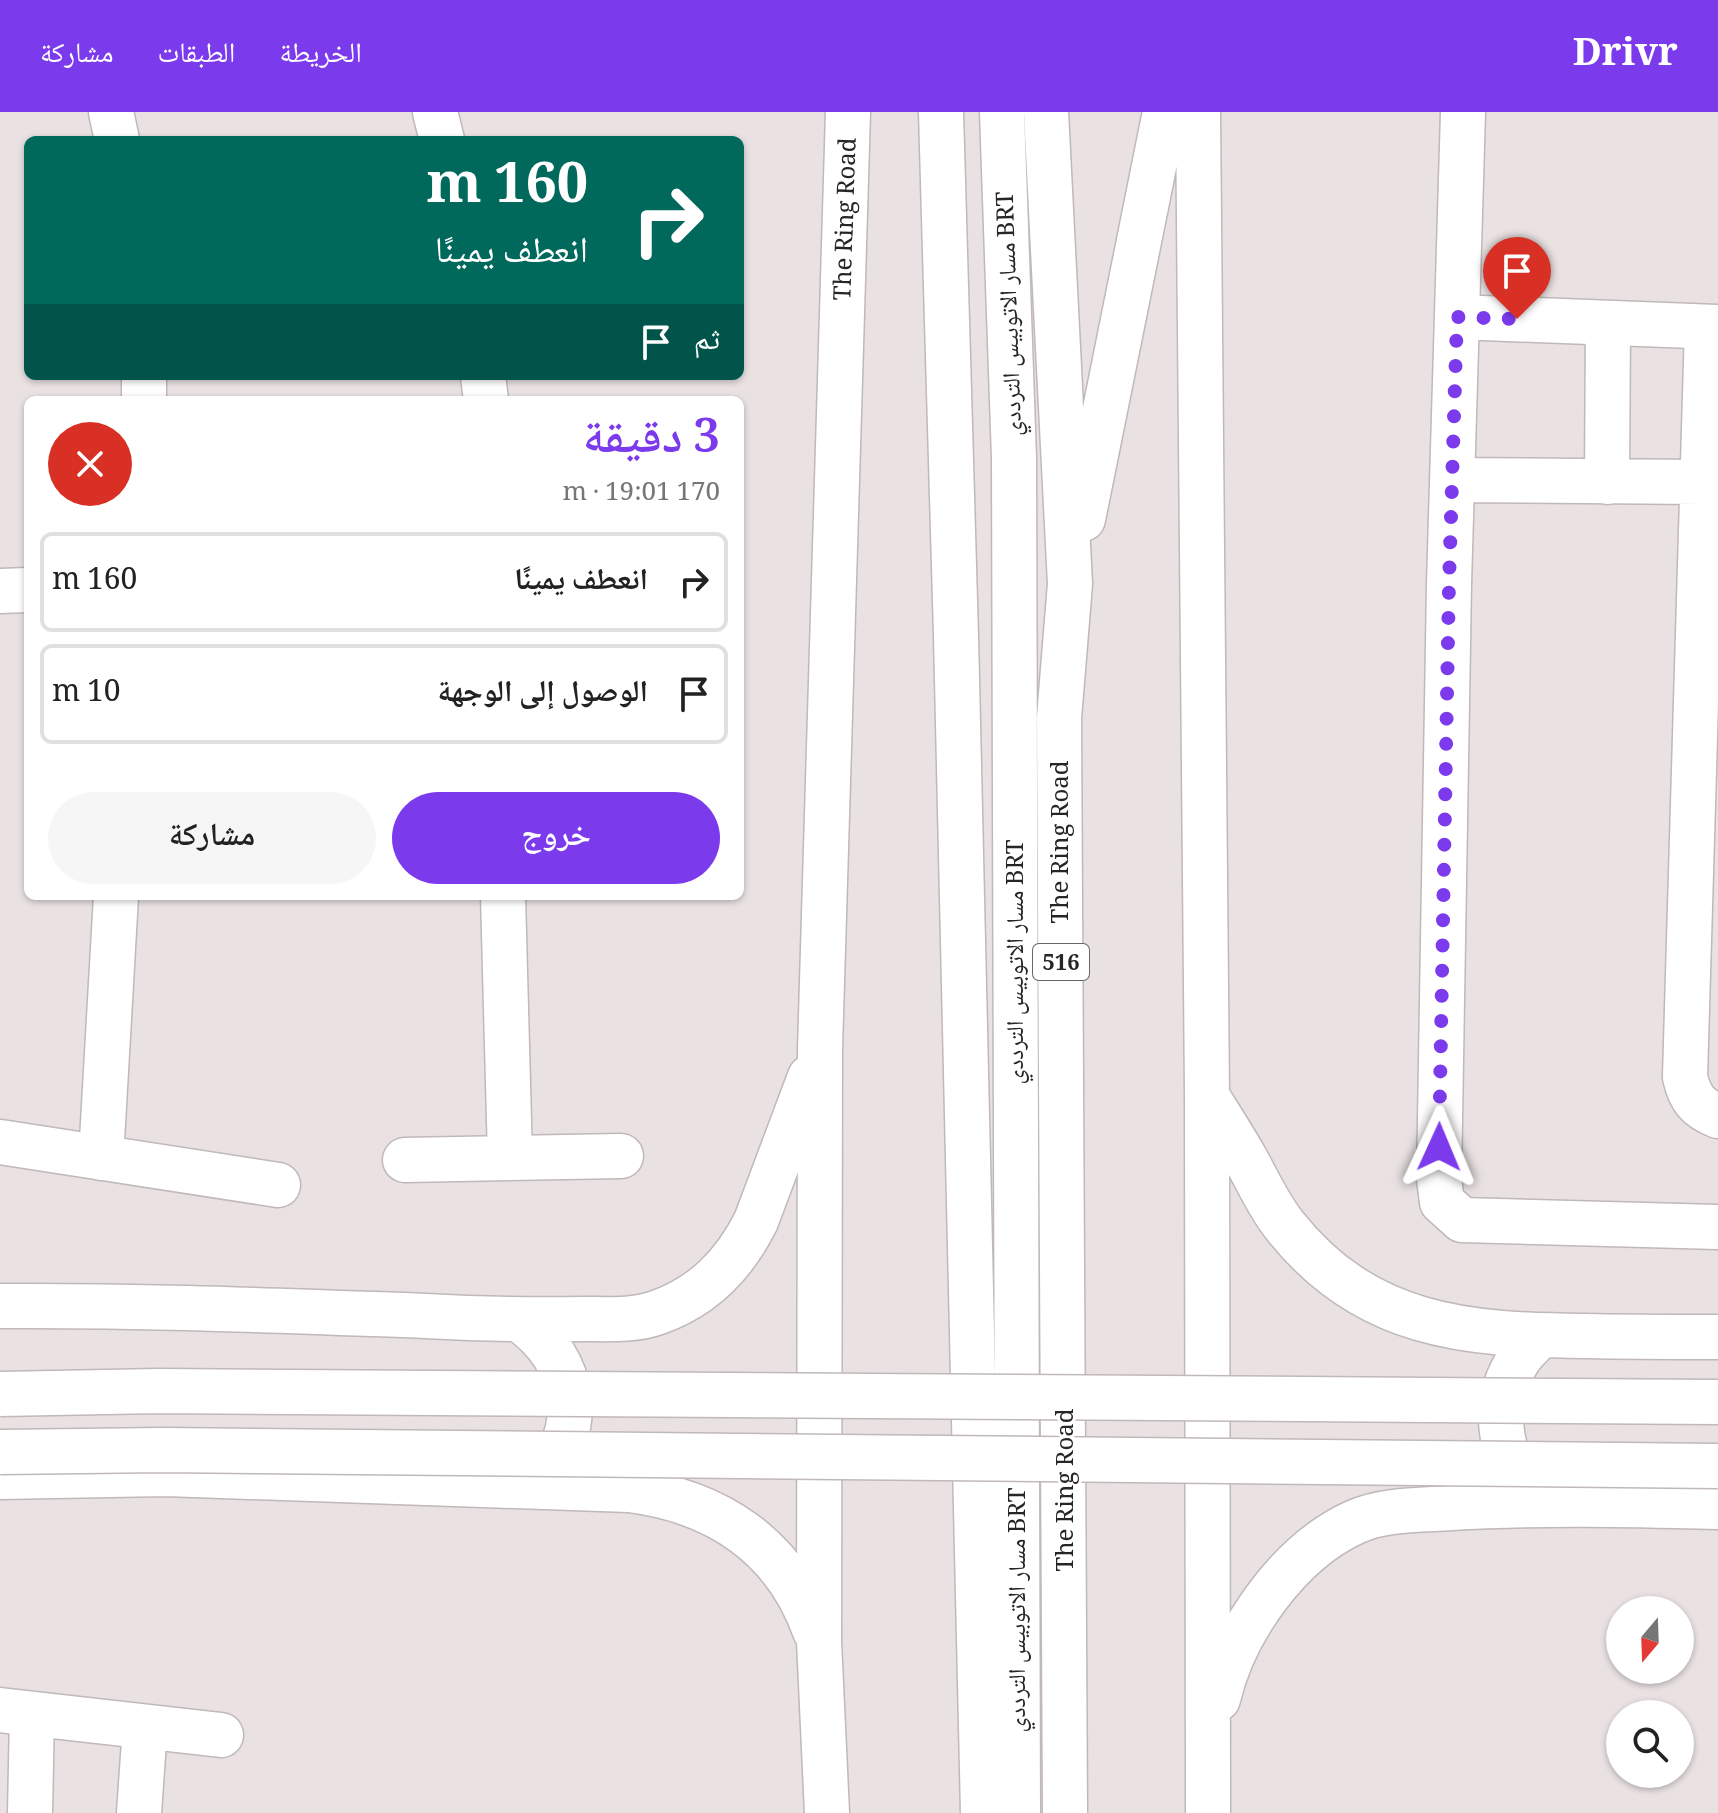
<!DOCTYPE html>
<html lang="ar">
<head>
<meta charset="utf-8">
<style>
	:root { --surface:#fff; --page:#f6f6f6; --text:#222; --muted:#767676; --line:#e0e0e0; --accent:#7c3aed }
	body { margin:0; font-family:Georgia,"Noto Naskh Arabic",serif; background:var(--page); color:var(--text); direction:rtl; height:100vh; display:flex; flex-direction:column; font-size:30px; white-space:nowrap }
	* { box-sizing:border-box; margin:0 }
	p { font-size:26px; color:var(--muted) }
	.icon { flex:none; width:44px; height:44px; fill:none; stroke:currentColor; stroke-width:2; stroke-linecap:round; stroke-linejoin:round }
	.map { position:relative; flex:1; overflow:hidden; direction:ltr }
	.details { position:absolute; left:24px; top:284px; width:720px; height:504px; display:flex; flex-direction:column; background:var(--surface); border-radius:12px; box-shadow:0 2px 6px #0004; direction:rtl }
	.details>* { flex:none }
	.hud { position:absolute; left:24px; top:24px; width:720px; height:244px; border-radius:12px; box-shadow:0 2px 6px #0004; direction:rtl; background:#00695c; color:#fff; overflow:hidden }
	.needle { width:52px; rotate:199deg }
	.controls { position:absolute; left:1606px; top:1484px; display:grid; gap:16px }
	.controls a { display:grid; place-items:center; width:88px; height:88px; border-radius:50%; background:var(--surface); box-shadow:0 2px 6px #0004; font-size:40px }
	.pin { position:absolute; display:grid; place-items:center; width:68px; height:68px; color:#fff; margin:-82px -34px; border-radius:50% 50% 50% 0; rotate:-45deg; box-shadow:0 0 8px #0007 }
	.pin .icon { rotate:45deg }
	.me { position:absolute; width:88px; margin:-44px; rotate:1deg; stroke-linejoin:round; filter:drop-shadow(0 0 6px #0008) }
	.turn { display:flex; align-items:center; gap:28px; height:168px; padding:0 24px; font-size:36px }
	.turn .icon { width:104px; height:104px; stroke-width:2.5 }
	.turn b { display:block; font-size:56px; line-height:68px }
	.then { display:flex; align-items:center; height:76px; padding:0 24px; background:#0003; gap:16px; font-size:30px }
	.round { display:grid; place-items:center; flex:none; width:84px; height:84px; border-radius:42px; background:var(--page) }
	.summary { display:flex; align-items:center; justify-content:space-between; height:136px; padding:0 24px }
	h1 { font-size:48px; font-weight:600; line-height:60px; color:var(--accent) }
	.button { display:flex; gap:16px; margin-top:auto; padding:16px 24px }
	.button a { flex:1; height:92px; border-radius:48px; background:var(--accent); color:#fff; font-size:32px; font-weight:600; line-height:92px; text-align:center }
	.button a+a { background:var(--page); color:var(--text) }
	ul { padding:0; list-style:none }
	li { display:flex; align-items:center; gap:24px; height:100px; margin:0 16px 12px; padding:0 8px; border:4px solid var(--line); border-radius:12px }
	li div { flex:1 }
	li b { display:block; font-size:30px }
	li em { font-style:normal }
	header { display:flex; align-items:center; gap:48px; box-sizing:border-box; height:112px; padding:0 40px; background:var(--accent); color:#fff }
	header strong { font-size:38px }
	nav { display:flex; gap:44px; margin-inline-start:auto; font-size:28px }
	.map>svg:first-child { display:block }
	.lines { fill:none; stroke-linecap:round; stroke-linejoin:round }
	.minor-casing { stroke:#c0b8b9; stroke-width:47 }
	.highway-casing { stroke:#c0b8b9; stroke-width:47 }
	.minor { stroke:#fff; stroke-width:44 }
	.highway { stroke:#fff; stroke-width:44 }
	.major-bridge-casing { stroke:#c0b8b9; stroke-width:47; stroke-linecap:butt }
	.major-bridge { stroke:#fff; stroke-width:44 }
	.route { stroke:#7c3aed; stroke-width:14; stroke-dasharray:0 25.2 }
	.labels { text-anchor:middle; stroke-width:6; stroke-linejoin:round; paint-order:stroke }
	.shield { fill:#fff; stroke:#686667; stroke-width:2 }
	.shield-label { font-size:22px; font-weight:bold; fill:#282526 }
	.street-label { font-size:24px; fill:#282526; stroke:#fff }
</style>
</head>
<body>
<header>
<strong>Drivr</strong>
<nav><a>الخريطة</a><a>الطبقات</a><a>مشاركة</a></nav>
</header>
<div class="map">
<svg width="1718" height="1701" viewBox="0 0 1718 1701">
	<rect width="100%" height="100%" fill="#e9e1e2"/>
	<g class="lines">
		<g class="minor-casing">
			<path id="minor" d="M111,0L117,28
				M435,0L442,28
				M1002,0L1014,346L1018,1701
				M1463,0L1449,472L1439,1067L1442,1090L1462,1108L1718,1115
				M1457,205L1718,215
				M1707,215L1685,965C1690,987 1698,996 1718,1004
				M144,264V288
				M483,264L486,288
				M1453,368L1702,370
				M1607,370L1608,211
				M0,479L28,478
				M503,784L510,1046
				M0,1030L278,1073
				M101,1046L116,784
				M405,1048L621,1044
				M0,1598L221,1623
				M30,1701L32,1602
				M139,1701L145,1615"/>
		</g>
		<g class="highway-casing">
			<path id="highway" d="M941,0L956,524L983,1701
				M1046,0L1070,472L1059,606L1065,1701
				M1198,0L1207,984L1208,1701
				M1083,407L1165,0
				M1207,984C1220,1005 1233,1025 1245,1046C1258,1069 1268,1093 1285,1114C1365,1215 1465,1223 1585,1224C1629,1225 1674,1225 1718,1225
				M0,1194C142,1193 284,1199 426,1204C479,1207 531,1208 584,1207C608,1207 633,1209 656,1201C703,1185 734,1153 756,1109L810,965
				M520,1208C577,1249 588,1317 538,1370
				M0,1365L165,1362L629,1378C717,1389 785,1434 815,1519
				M1530,1382C1498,1345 1490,1290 1519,1247C1524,1239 1533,1231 1540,1224
				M1218,1587C1234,1518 1289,1440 1355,1410C1383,1397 1420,1398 1451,1396C1540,1391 1629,1393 1718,1395
				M827,1701L819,1529L820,937L848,0"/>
		</g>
		<use href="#minor" class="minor"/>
		<use href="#highway" class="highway"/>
		<g class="major-bridge-casing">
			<path id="major-bridge" d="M0,1282L158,1279L1718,1290
				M0,1340L163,1338L1718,1354"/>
		</g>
		<use href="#major-bridge" class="major-bridge"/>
	</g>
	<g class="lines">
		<path class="route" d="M1439,1035L1449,472L1457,205L1517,207"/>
	</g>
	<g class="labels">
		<rect class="shield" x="1033" y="832" width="56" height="36" rx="6"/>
		<g class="shield-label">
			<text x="1061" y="858">516</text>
		</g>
		<g class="street-label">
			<text transform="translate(845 107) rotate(-88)" y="8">The Ring Road</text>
			<text transform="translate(1009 202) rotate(-92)" y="8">مسار الاتوبيس الترددي BRT</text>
			<text transform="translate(1060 730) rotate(-90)" y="8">The Ring Road</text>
			<text transform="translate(1015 850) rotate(-90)" y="8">مسار الاتوبيس الترددي BRT</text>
			<text transform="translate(1065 1378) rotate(-90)" y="8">The Ring Road</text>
			<text transform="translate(1017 1498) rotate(-90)" y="8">مسار الاتوبيس الترددي BRT</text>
		</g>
	</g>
</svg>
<div class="controls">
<a><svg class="needle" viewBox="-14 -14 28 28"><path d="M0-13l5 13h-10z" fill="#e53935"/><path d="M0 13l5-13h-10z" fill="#767676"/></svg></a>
<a><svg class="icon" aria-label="search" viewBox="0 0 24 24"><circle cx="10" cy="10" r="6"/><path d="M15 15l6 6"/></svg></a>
</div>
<div class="pin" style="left:1517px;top:207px;background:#d93025"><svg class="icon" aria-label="arrive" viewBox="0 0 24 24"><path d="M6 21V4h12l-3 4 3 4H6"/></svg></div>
<svg class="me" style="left:1439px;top:1035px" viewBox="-20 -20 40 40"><path d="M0-17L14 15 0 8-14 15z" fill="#7c3aed" stroke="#fff" stroke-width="4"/></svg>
<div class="hud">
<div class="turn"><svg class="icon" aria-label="right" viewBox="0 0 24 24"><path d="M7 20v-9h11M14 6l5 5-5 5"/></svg><div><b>160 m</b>انعطف يمينًا</div></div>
<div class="then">ثم<svg class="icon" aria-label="arrive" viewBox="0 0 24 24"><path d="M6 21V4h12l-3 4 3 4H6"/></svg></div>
</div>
<section class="details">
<div class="summary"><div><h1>3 دقيقة</h1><p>170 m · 19:01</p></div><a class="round" style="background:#d93025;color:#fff"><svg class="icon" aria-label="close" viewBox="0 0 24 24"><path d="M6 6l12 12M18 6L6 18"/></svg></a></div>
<ul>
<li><svg class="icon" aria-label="right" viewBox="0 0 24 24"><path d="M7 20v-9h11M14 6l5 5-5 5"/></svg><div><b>انعطف يمينًا</b></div><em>160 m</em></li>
<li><svg class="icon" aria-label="arrive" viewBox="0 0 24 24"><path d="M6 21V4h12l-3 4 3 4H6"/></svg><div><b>الوصول إلى الوجهة</b></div><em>10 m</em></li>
</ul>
<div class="button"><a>خروج</a><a>مشاركة</a></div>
</section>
</div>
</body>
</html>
